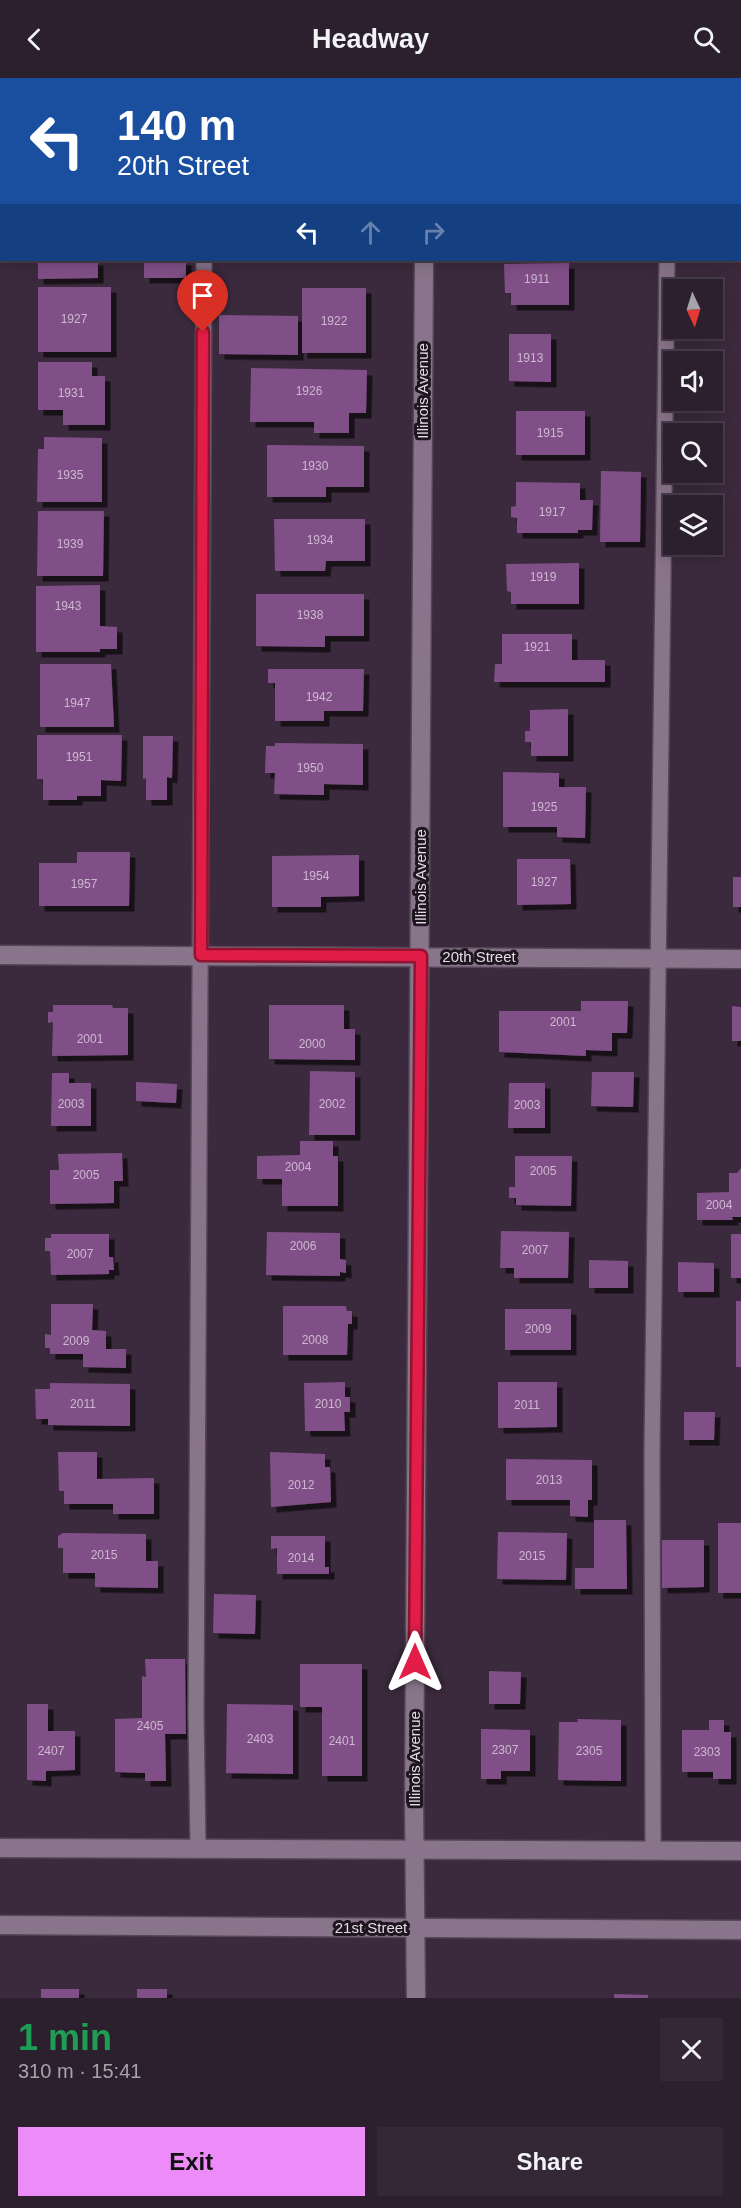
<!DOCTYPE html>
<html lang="en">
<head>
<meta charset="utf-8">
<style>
	:root { --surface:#2c202e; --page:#342836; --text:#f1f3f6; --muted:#a6a3aa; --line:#483e4a; --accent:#ed8cf9 }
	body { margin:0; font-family:Arial,sans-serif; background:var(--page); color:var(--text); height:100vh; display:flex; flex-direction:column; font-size:22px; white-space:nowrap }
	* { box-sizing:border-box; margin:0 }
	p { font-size:20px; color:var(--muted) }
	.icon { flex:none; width:33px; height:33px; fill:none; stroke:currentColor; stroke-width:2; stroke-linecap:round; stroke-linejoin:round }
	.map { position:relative; height:1920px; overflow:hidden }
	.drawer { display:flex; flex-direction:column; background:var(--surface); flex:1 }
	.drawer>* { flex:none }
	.top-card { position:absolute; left:0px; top:0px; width:741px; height:183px; box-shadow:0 3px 15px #0003,0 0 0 2px var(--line); background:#1a4fa0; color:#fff; overflow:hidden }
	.needle { width:39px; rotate:176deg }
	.tools { position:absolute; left:663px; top:201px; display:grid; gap:12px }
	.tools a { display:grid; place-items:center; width:60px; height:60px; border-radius:0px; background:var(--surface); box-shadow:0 3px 15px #0003,0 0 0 2px var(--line); font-size:30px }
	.pin { position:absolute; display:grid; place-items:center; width:51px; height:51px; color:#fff; margin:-62px -26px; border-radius:50% 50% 50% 0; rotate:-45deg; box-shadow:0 0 6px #0007 }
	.pin .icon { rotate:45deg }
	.me { position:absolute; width:66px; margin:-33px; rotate:0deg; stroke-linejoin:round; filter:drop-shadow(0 0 4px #0008) }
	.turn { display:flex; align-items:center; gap:21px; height:126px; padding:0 18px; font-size:27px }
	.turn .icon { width:78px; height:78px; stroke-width:2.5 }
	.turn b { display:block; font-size:42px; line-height:51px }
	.lanes { display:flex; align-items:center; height:57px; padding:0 18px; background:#0003; justify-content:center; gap:30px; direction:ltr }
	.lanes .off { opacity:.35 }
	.round { display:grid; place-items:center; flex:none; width:63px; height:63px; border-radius:0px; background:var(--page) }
	.summary { display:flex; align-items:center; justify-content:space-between; height:102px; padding:0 18px }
	h1 { font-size:36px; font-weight:800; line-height:45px; color:#1e9e55 }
	.primary-button { display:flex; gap:12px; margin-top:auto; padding:12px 18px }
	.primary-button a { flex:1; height:69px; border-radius:0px; background:var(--accent); color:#111; font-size:24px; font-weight:800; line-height:69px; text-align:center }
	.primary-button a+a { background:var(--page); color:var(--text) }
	header { display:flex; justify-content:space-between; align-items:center; height:78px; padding:0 18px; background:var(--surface); font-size:27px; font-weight:800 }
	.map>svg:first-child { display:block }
	.building { fill:#805087; filter:url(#shadow) }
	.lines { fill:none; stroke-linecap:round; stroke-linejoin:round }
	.service-casing { stroke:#554757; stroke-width:18 }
	.minor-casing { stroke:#554757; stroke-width:21 }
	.tertiary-casing { stroke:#554757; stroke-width:21 }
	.service { stroke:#89758b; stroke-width:15 }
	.minor { stroke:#89758b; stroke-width:18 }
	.tertiary { stroke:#89758b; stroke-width:18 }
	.route-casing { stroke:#92132f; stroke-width:15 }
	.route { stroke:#e11d48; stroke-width:10 }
	.labels { text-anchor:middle; stroke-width:6; stroke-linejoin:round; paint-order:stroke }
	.number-label { font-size:12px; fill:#ccb8cf }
	.street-label { font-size:15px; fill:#e5dbe7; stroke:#1e161f }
</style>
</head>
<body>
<header><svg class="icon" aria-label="back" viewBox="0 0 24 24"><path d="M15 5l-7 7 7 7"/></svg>Headway<svg class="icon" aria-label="search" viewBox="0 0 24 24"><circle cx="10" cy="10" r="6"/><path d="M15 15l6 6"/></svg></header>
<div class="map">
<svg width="741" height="1920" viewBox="0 0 741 1920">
	<defs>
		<filter id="shadow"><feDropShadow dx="5.5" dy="5.5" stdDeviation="0" flood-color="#0009"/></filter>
	</defs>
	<rect width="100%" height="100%" fill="#3b2a3d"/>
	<path class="building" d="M38,182H98V200L38,201Z
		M144,182H186V200H144Z
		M569,185V227H511V215H505L504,186Z
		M38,209H111V274H38Z
		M302,210H366V275H302Z
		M219,237L298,238V277L219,276Z
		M509,256H551V304L509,303Z
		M38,284H92V298H105V347H63V332H38Z
		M251,290L367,292L366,335H349V355H314V344H250Z
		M516,333H585V377H516Z
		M44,359L102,360V424H37L38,371H44Z
		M267,367L364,368V409H326V419H267Z
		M601,393L641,394L640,464H600Z
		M516,404L580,405V422H593L592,452H578V455H517V440L511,439V429L516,428Z
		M38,433H104L103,498H37Z
		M274,441H365V483H326L325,493H275Z
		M579,485V526H511V514L507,513L506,486Z
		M100,507V548L117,549V571H100V574H36V508Z
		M256,516H364V558H325V569L256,568Z
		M502,556H572V582H605V604H494L495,586H502Z
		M40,586H111L114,649H40Z
		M268,591H364L363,633H324V643H275V605H268Z
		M568,631V678H531V664H525V653H530V632Z
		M37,657H122L121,703L101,702V718H77V722H43V701H37Z
		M143,658H173L172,700L167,699V722H146V700L143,701Z
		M275,665L363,666V707L324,706V717L274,716L275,695H265L266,668H275Z
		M503,694L559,695V709H586L585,760L557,759V749H503Z
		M77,774H130L129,828H39V785H77Z
		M359,777V818L321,819V829H272V778Z
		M517,781H570L571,826L517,827Z
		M733,799H741V829H733Z
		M581,923H628L627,955H612V973L586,972V978L499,974V933H581Z
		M53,927H112L113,930H128V977L52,978L53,944L48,945V934H53Z
		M269,927H344V951H355V982L269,981Z
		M732,928L741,929V963H732Z
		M310,993L355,994V1057H309Z
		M592,994H634L633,1029L591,1028Z
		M52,995H69V1005H91V1048H51Z
		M136,1004L177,1006L176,1025L136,1023Z
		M509,1005H545V1050H508Z
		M300,1063H333V1078H338V1128H282V1101H257V1078L300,1077Z
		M122,1075L123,1103H114V1125L50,1126V1092H59L58,1076Z
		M515,1078H572L571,1128L516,1127V1120H509V1109H515Z
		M741,1090V1139H732L733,1142H697V1115L729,1114V1095H737Z
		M501,1153L569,1154L568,1200H514V1190H500Z
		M267,1154L340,1155V1181L346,1182V1195L340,1194V1198L266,1197Z
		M51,1156H109V1179H113L114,1192H109V1196L51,1197L50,1173H45V1160H51Z
		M731,1156H741V1200H731Z
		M589,1182L628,1183V1210H589Z
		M678,1184L714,1185V1214H678Z
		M736,1223H741V1289H736Z
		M51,1226H93L92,1252L106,1253V1271H126V1290L83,1289V1276H50V1270H45V1256L51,1257Z
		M283,1228H346L347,1233H352V1246H348L347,1277H283Z
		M505,1231H571V1272H505Z
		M345,1304V1319H350V1334H344L345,1353H305L304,1305Z
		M498,1304H557V1349L498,1350Z
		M50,1305L130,1306V1348L48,1347V1341H36L35,1311H50Z
		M684,1334H715L714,1362H684Z
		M58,1374H97V1401L154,1400V1436H113V1426H64V1413H59Z
		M270,1374L325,1376V1389H330L331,1424L271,1429Z
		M506,1381L592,1382V1422H588V1439L570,1438V1422H506Z
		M594,1442H626L627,1511H575V1490H594Z
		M718,1445H741V1515H718Z
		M498,1454L567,1455L566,1502L497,1501Z
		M63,1455L146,1456V1483H158V1510L95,1509V1495H63V1470H58V1458Z
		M271,1458H325V1489H329V1496H277V1470L271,1471Z
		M662,1462H704V1509L662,1510Z
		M214,1516L256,1517L255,1556L213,1555Z
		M145,1581H185L186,1656H165L166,1703H145V1695L115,1694V1641L142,1640V1598L146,1599Z
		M300,1586H362V1698H322V1629H300Z
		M489,1593L521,1594L520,1626H489Z
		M27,1626H48V1653H75V1692L46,1693V1703L27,1702Z
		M227,1626L293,1627V1696L226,1695Z
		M577,1641L621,1642V1703L558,1702L559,1644H578Z
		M709,1642H724V1654H731V1701H713V1694H682V1652H709Z
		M481,1651L530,1652V1693H501V1701H481Z
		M41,1911H79V1920H41Z
		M137,1911H167V1920H137Z
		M614,1916L648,1917V1920H614Z"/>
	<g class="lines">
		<g class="service-casing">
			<path id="service" d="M204,2V0
				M669,2V0
				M198,1770L196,1634L204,182
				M653,1772L652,1374L667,182"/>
		</g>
		<g class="minor-casing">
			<path id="minor" d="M426,2V0
				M0,877L741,881
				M416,1920L414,1725L424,182"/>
		</g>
		<g class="tertiary-casing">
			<path id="tertiary" d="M0,1770L741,1773
				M0,1847L741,1852"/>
		</g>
		<use href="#service" class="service"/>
		<use href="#minor" class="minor"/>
		<use href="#tertiary" class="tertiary"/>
	</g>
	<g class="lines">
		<g class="route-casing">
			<path id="route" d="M203,254L201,877L421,878L415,1584"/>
		</g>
		<use href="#route" class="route"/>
	</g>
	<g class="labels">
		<g class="number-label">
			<text x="537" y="205">1911</text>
			<text x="74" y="245">1927</text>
			<text x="334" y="247">1922</text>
			<text x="530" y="284">1913</text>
			<text x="309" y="317">1926</text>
			<text x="71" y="319">1931</text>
			<text x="550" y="359">1915</text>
			<text x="315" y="392">1930</text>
			<text x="70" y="401">1935</text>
			<text x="552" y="438">1917</text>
			<text x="320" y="466">1934</text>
			<text x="70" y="470">1939</text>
			<text x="543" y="503">1919</text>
			<text x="68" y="532">1943</text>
			<text x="310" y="541">1938</text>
			<text x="537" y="573">1921</text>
			<text x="319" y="623">1942</text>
			<text x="77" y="629">1947</text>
			<text x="79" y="683">1951</text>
			<text x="310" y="694">1950</text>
			<text x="544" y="733">1925</text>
			<text x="316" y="802">1954</text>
			<text x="544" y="808">1927</text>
			<text x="84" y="810">1957</text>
			<text x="563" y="948">2001</text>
			<text x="90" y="965">2001</text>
			<text x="312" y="970">2000</text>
			<text x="71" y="1030">2003</text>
			<text x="332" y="1030">2002</text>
			<text x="527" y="1031">2003</text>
			<text x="298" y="1093">2004</text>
			<text x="543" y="1097">2005</text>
			<text x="86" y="1101">2005</text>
			<text x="719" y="1131">2004</text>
			<text x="303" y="1172">2006</text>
			<text x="535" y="1176">2007</text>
			<text x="80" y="1180">2007</text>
			<text x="538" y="1255">2009</text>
			<text x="315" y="1266">2008</text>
			<text x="76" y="1267">2009</text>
			<text x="83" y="1330">2011</text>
			<text x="328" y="1330">2010</text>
			<text x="527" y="1331">2011</text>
			<text x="549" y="1406">2013</text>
			<text x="301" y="1411">2012</text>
			<text x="104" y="1481">2015</text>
			<text x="532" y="1482">2015</text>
			<text x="301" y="1484">2014</text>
			<text x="150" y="1652">2405</text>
			<text x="260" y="1665">2403</text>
			<text x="342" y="1667">2401</text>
			<text x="505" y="1676">2307</text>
			<text x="51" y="1677">2407</text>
			<text x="589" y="1677">2305</text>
			<text x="707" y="1678">2303</text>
		</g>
		<g class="street-label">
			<text transform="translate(423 313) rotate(-90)" y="5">Illinois Avenue</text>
			<text transform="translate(421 799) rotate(-90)" y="5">Illinois Avenue</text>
			<text x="479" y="884">20th Street</text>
			<text transform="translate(415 1681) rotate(-90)" y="5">Illinois Avenue</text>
			<text x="371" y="1855">21st Street</text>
		</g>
	</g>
</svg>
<div class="tools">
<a><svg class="needle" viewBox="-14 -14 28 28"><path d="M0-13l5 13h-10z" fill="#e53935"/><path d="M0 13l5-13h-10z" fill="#a6a3aa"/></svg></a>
<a><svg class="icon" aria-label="sound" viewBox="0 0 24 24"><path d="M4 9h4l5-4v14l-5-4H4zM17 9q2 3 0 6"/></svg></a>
<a><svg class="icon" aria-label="search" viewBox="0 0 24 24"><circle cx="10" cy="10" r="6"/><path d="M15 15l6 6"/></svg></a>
<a><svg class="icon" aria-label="layers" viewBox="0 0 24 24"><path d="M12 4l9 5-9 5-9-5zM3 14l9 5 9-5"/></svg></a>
</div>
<div class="pin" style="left:203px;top:254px;background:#d93025"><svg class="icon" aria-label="arrive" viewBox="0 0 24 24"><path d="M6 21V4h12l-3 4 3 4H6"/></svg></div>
<svg class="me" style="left:415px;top:1584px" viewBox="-20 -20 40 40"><path d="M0-17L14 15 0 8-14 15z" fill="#e11d48" stroke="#fff" stroke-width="4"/></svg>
<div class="top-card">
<div class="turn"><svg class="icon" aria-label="left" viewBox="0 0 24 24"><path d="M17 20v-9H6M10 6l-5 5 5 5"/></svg><div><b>140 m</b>20th Street</div></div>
<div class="lanes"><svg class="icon" aria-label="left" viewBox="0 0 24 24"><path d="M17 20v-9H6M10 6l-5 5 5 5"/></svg><svg class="icon off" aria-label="ahead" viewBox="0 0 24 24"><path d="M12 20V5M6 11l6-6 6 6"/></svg><svg class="icon off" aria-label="right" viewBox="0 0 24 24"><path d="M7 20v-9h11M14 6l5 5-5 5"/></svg></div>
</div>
</div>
<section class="drawer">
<div class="summary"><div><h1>1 min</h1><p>310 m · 15:41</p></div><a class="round"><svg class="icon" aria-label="close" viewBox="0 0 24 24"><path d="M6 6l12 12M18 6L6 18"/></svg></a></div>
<div class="primary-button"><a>Exit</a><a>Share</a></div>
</section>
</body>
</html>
